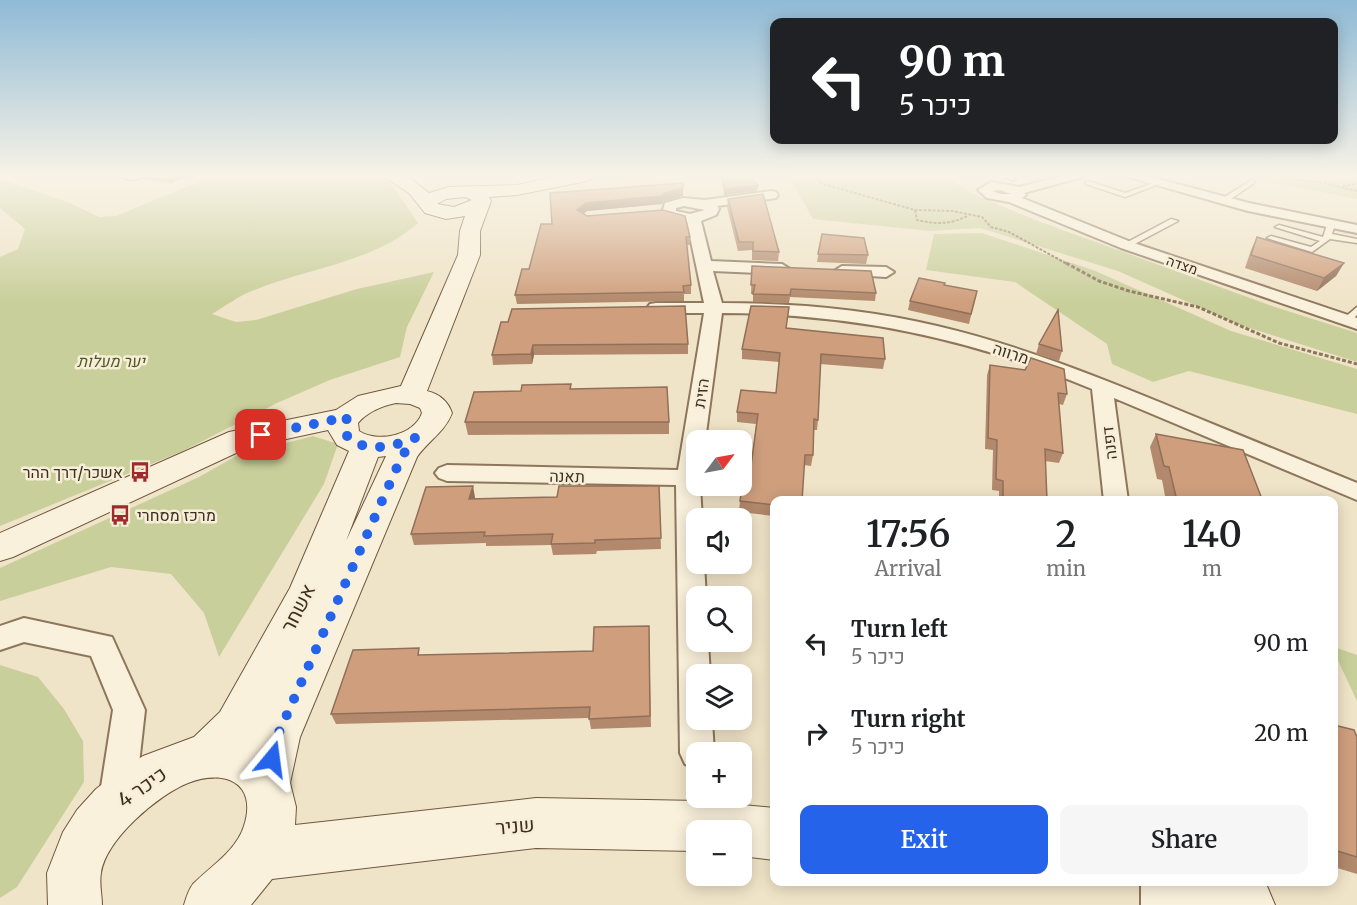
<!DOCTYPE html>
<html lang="en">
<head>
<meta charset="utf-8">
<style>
	:root { --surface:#fff; --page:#f6f6f6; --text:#202124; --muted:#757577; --accent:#2563eb }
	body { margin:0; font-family:Merriweather,Heebo,serif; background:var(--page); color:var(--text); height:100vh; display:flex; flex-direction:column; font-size:22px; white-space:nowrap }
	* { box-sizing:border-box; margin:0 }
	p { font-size:20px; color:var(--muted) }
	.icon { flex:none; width:33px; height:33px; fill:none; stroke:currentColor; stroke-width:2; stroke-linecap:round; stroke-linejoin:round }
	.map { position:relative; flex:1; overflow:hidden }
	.details { position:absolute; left:770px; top:496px; width:568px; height:390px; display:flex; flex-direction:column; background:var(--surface); border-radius:12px; box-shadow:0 3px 15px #0003 }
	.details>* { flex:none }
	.hud { position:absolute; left:770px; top:18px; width:568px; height:126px; border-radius:12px; box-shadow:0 3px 15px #0003; background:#202124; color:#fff; overflow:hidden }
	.needle { width:39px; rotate:58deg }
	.fabs { position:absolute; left:686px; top:430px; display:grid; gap:12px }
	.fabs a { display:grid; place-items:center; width:66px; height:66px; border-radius:12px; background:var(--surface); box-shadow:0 3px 15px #0003; font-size:30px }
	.pin { position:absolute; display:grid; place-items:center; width:51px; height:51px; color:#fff; margin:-26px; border-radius:12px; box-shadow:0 3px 9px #0006 }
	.me { position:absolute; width:66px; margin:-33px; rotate:16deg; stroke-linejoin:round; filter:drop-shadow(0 0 4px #0008) }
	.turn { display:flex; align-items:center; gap:21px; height:126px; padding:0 30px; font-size:27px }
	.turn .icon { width:78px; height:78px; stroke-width:2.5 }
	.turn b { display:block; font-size:42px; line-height:51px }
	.eta { display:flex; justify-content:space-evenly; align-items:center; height:102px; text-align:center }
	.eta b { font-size:36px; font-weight:600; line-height:42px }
	.primary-button { display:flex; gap:12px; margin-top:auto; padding:12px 30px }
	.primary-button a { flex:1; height:69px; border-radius:12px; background:var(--accent); color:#fff; font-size:24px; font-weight:600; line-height:69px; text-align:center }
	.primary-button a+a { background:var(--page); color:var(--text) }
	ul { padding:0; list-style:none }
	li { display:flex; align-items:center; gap:18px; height:90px; padding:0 30px }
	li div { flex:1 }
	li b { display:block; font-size:22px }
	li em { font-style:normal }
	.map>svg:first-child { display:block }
	.green { fill:#c9cf9b }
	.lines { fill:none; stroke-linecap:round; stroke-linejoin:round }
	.lane-casing { stroke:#8d765c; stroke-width:3 }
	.street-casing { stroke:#8d765c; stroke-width:4 }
	.secondary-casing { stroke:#6f573f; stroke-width:2 }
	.path-far1 { stroke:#8d765c; stroke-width:2; stroke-dasharray:3 1.5; stroke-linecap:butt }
	.path { stroke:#8d765c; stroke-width:3; stroke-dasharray:4 2; stroke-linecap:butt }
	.lane { fill:#faf1dc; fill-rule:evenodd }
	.street { fill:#faf1dc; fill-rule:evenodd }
	.secondary { fill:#faf1dc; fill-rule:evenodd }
	.wall { fill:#b2896c }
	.shaded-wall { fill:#916f58 }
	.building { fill:#cf9f7d; stroke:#916f58; stroke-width:1.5 }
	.route { stroke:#2563eb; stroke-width:10; stroke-dasharray:0 18 }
	.labels { text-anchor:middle; stroke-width:5; stroke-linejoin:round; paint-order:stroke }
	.far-street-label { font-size:14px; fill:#3d2e20; stroke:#f7eed8 }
	.street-label { font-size:16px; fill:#3d2e20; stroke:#f7eed8 }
	.park-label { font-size:16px; font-style:italic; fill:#4d5a26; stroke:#f7eed8 }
	.poi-label { font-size:16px; fill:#3d2e20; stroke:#f7eed8; text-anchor:end }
	.near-street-label { font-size:20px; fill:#3d2e20; stroke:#f7eed8 }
</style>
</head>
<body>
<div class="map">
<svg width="1357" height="905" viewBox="0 0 1357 905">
	<rect width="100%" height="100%" fill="#f0e4c8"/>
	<path class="green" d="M213,176H375L389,181L418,223C373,263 306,268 252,291C239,296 225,306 212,314L236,322L256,320L357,289L434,272L407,327L400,357L330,380L277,403L183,451L0,526V257L18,249L25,229L0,208V179L70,203L99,217L116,216Z
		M789,176H946L975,195L1038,221L1275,307L1357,333V362L1237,324L1118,271L980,228L931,231L813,219Z
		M1243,176H1357V199Z
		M982,233L1093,270L1231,331L1357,369V414L1189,371L1153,382L1112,364L1107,344L1015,282L926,270L934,234Z
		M313,436L338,444L324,484L219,657L204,613L171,574L111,567L0,601V568L199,477L236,456Z
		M1334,647L1357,655V701L1334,652Z
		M0,665L38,677L64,709L83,741L84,782L17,887L0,898Z"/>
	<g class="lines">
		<g class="lane-casing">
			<path id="lane" d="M1004,176H1013L1016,179L1013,181Z
				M1252,180L1255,182L1254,183L1225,203L1218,201Z
				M1088,181L1125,193L1154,183L1159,184L1125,197L1086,184L1085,183Z
				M1171,219L1178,221L1129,247L1122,245Z
				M1328,222L1335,224L1332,234L1357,239V243L1330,239L1312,252L1267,238L1271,236L1311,247L1320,241L1275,227L1279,225L1323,237Z
				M1357,307V315L1349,323H1343V319Z"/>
		</g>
		<g class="street-casing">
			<path id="street" d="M122,176H142C138,181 126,181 122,176Z
				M1062,176H1086L1024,193L1026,195L1022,198L1131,242L1357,318V329L1121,248L1009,202L987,198L978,190L991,182L1019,187ZM1000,190L1011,194H1001L992,191Z
				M1125,176H1147L1249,203L1357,225V233L1248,211Z
				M771,191L776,192L778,195L776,198L717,206L719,209L716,215L701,221L711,261L782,264L790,269L782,274L713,271L722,303C794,303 867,309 937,326C1022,346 1101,378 1181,411C1239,435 1298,459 1357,483V500L1114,398L1128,501H1104L1092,389C969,338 855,314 722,313L705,441H696V486H700L702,519H696V564H704L706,597H696V642H708L710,675H696V720H712L714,753H696V768L685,764L680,753L676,485L447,481L439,478L435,473L439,468L447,465L678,470L704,313H656L650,312L647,308L650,304L656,303H704L687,222L664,216L662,213L665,203L683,198L705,200ZM684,206L705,210L690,214L676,211V208Z
				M842,266L886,267L894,272L886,277L836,274L834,271Z
				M24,618L112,637L145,710L135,800L129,812L117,817L105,812L99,800L113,710L91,656L24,642L0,650V626Z
				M1141,882H1179L1181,905H1141Z"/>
		</g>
		<g class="secondary-casing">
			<path id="secondary" d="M383,176H407L429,193L449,187L517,185L558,176H595L587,181L517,195L489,197L491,201L480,231V255L427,391C439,394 448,401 452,413C445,432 428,441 417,457L300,737L290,783L296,807L295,825L536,798L700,801L774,808V860L741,856V831H696V851L536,848L272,879L251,905H184C186,898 189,889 193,884C211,866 236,851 244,826C258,782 224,769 188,783C158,795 106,839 101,873C99,883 102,895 102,905H48L47,873L63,832L77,810L96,789L119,771L143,756L194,737L220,712L290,588L349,451L337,445L328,430L249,447L13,557L0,561V533L229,432L336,410L358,396L401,386L458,255L460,231L465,216L446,219L425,213L409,193ZM465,197L472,200L454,207L437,204L446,199ZM396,403L410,404L420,408L422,413C414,436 377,443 359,431L358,423C367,412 382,406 396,403ZM386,456L346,541L378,457Z
				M1155,882H1258L1267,886L1275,905H1173L1163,901Z"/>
		</g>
		<path class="path-far1" d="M813,176L823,184L915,210L952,211L982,217L991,227L1009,232L1069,265
			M1270,176L1324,183L1357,191
			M1343,186L1357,184
			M915,210L917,220C935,224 950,225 967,216"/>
		<path class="path" d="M1066,263L1099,281L1129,291L1198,307L1279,343L1357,364"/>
		<use href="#lane" class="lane"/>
		<use href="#street" class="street"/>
		<use href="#secondary" class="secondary"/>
	</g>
	<path class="wall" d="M141,176H187L171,183L142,179Z
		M721,176H748L757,191L724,195Z
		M550,193L683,196L664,201L662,204L587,211L583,214L587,216L690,237V245H687L691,285V294H684V301L517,304L515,295L552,224Z
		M728,199L779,252L778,261L752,260V250L738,251L727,207Z
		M822,234L868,255L866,264L817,262Z
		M1257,237L1344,263L1336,276L1317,291L1245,268L1251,250Z
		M752,266L876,293L875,301L790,297L789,303L753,302V294H751Z
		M944,285L977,291L969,324L908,310L910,301Z
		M501,322L688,344V354L534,355L532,364L493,365L492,355Z
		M787,328L885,359L883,369L820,364L818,420L817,430H813V455L811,466L804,465L774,501V516L739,512L740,501L751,466L756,424L737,422V412L776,393L779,362L742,359V349Z
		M1039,344L1062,351L1059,361L1036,354Z
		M990,365L1067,394L1063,405L1059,404L1063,453L1059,463L1045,461L1047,501H999V491L992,490L993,450L985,449L987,375Z
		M571,384V389L669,422V434L468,435L465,422Z
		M1156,434L1262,499L1269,501H1166L1162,480L1157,479L1150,447Z
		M659,486L661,549L597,551L596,554L553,555L551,545L486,546V543L414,545L411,534L475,497V499L557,497Z
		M649,626L651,727L591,729L589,718L336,724L331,714L422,655L593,651Z
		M1334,725L1357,737V874L1334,867Z"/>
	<path class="shaded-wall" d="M170,176H187L171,183L168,177Z
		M758,185L757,191L724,195L725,189Z
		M683,188V196L664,201L662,204L587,211L578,218L577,210L586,203Z
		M1344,263L1336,276L1317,291L1324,278Z
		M533,345L534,355L532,364L531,354Z
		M473,486L475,497L472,510L469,499Z"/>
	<path class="building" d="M721,176H748L758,185L725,189Z
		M683,183V188L664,193L662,196L586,203L577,210L587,216L663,210L685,216L690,237H686L691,285L683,286L684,292L515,295L522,269H529L541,224H552L550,193Z
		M763,194L779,252L753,251V242H739L728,199Z
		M822,234L864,238L868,255L818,254Z
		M1257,237L1344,263L1324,278L1251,255Z
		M752,266L871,271L876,293L791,289L790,295L753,294L755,285H751Z
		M919,278L945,283L944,285L977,291L971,314L910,301Z
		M685,306L688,344L533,345L531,354L492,355L501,322H508L512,309Z
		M751,306L789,307L786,328L883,338L885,359L821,354L818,420L814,419L813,455H805L802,501H774V505L740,501L745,465L751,466L758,414L737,412L741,390L776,393L780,353L742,349Z
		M1058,310L1062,351L1039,344Z
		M1031,358L1064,369L1067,394L1058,393L1063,453L1045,449L1047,501H1003V481L996,479L997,440L988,438L990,365L1025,370Z
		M571,384L570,389L667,387L669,422H465L474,392L521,391L522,385Z
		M1156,434L1243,450L1262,499L1269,501H1177L1169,467L1164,466Z
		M473,486L469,499L557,497L559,486H659L661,538L595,540V543L551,544L553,534L484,536L485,532L411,534L426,487Z
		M649,626L650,716L589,719L590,707L331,714L353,650L419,648L418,655L593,651L594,627Z
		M1334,725L1354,730L1357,737V857L1334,850Z"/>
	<linearGradient id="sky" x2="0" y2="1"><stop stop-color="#8fbad6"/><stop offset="0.58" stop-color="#f8f3e6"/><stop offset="1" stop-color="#f8f3e6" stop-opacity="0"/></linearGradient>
	<rect width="1357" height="303" fill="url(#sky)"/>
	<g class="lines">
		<path class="route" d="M261,435L347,417L344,432C360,455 393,447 415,438L402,456L277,737L272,759"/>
	</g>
	<defs>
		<g id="bus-bare" transform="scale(1.62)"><path d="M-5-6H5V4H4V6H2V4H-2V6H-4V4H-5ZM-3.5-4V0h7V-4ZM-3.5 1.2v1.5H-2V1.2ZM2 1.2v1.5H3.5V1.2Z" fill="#9e2a2b" stroke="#f7eed8" stroke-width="2.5" paint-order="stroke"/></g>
	</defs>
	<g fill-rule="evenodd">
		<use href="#bus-bare" x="140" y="472"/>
		<use href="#bus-bare" x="120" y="515"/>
	</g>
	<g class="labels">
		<g class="far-street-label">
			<text transform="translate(1182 265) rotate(19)" y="5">מצדה</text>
		</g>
		<g class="street-label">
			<text transform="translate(1011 353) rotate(18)" y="6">מרווה</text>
			<text transform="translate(701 393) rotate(-81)" y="6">הזית</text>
			<text transform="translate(1109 443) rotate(-97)" y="6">דפנה</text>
			<text transform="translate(567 476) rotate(1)" y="6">תאנה</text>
		</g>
		<g class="park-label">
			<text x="111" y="367">יער מעלות</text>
		</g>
		<g class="poi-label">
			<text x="123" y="478">אשכר/דרך ההר</text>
			<text x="137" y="521" text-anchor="start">מרכז מסחרי</text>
		</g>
		<g class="near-street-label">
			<text transform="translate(298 608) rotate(-63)" y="7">אשחר</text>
			<text transform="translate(142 787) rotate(-35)" y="7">כיכר 4</text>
			<text transform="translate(515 826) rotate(-5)" y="7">שניר</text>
		</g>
	</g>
</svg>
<div class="fabs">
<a><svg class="needle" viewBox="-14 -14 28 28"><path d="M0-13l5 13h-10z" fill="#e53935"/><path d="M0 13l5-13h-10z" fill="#757577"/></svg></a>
<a><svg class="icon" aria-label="sound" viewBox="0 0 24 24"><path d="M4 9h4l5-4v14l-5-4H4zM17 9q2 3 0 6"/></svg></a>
<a><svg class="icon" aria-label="search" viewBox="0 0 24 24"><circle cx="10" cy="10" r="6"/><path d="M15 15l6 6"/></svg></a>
<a><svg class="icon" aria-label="layers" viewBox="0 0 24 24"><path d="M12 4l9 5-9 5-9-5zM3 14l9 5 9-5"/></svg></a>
<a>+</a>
<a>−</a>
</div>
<div class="pin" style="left:261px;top:435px;background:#d93025"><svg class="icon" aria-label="arrive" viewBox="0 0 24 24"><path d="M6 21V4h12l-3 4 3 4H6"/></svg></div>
<svg class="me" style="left:272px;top:759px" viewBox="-20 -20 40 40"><path d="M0-17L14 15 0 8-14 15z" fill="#2563eb" stroke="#fff" stroke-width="4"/></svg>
<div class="hud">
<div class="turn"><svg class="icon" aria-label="left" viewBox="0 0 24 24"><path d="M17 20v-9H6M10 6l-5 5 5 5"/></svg><div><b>90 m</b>כיכר 5</div></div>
</div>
<section class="details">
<div class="eta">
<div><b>17:56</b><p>Arrival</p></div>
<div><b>2</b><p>min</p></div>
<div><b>140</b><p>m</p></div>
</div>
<ul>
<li><svg class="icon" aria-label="left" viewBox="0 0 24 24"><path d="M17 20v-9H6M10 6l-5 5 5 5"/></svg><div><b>Turn left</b><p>כיכר 5</p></div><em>90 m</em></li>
<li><svg class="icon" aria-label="right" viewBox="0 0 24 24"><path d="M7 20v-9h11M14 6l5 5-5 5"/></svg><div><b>Turn right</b><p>כיכר 5</p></div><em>20 m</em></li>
</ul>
<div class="primary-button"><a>Exit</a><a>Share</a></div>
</section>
</div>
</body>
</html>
